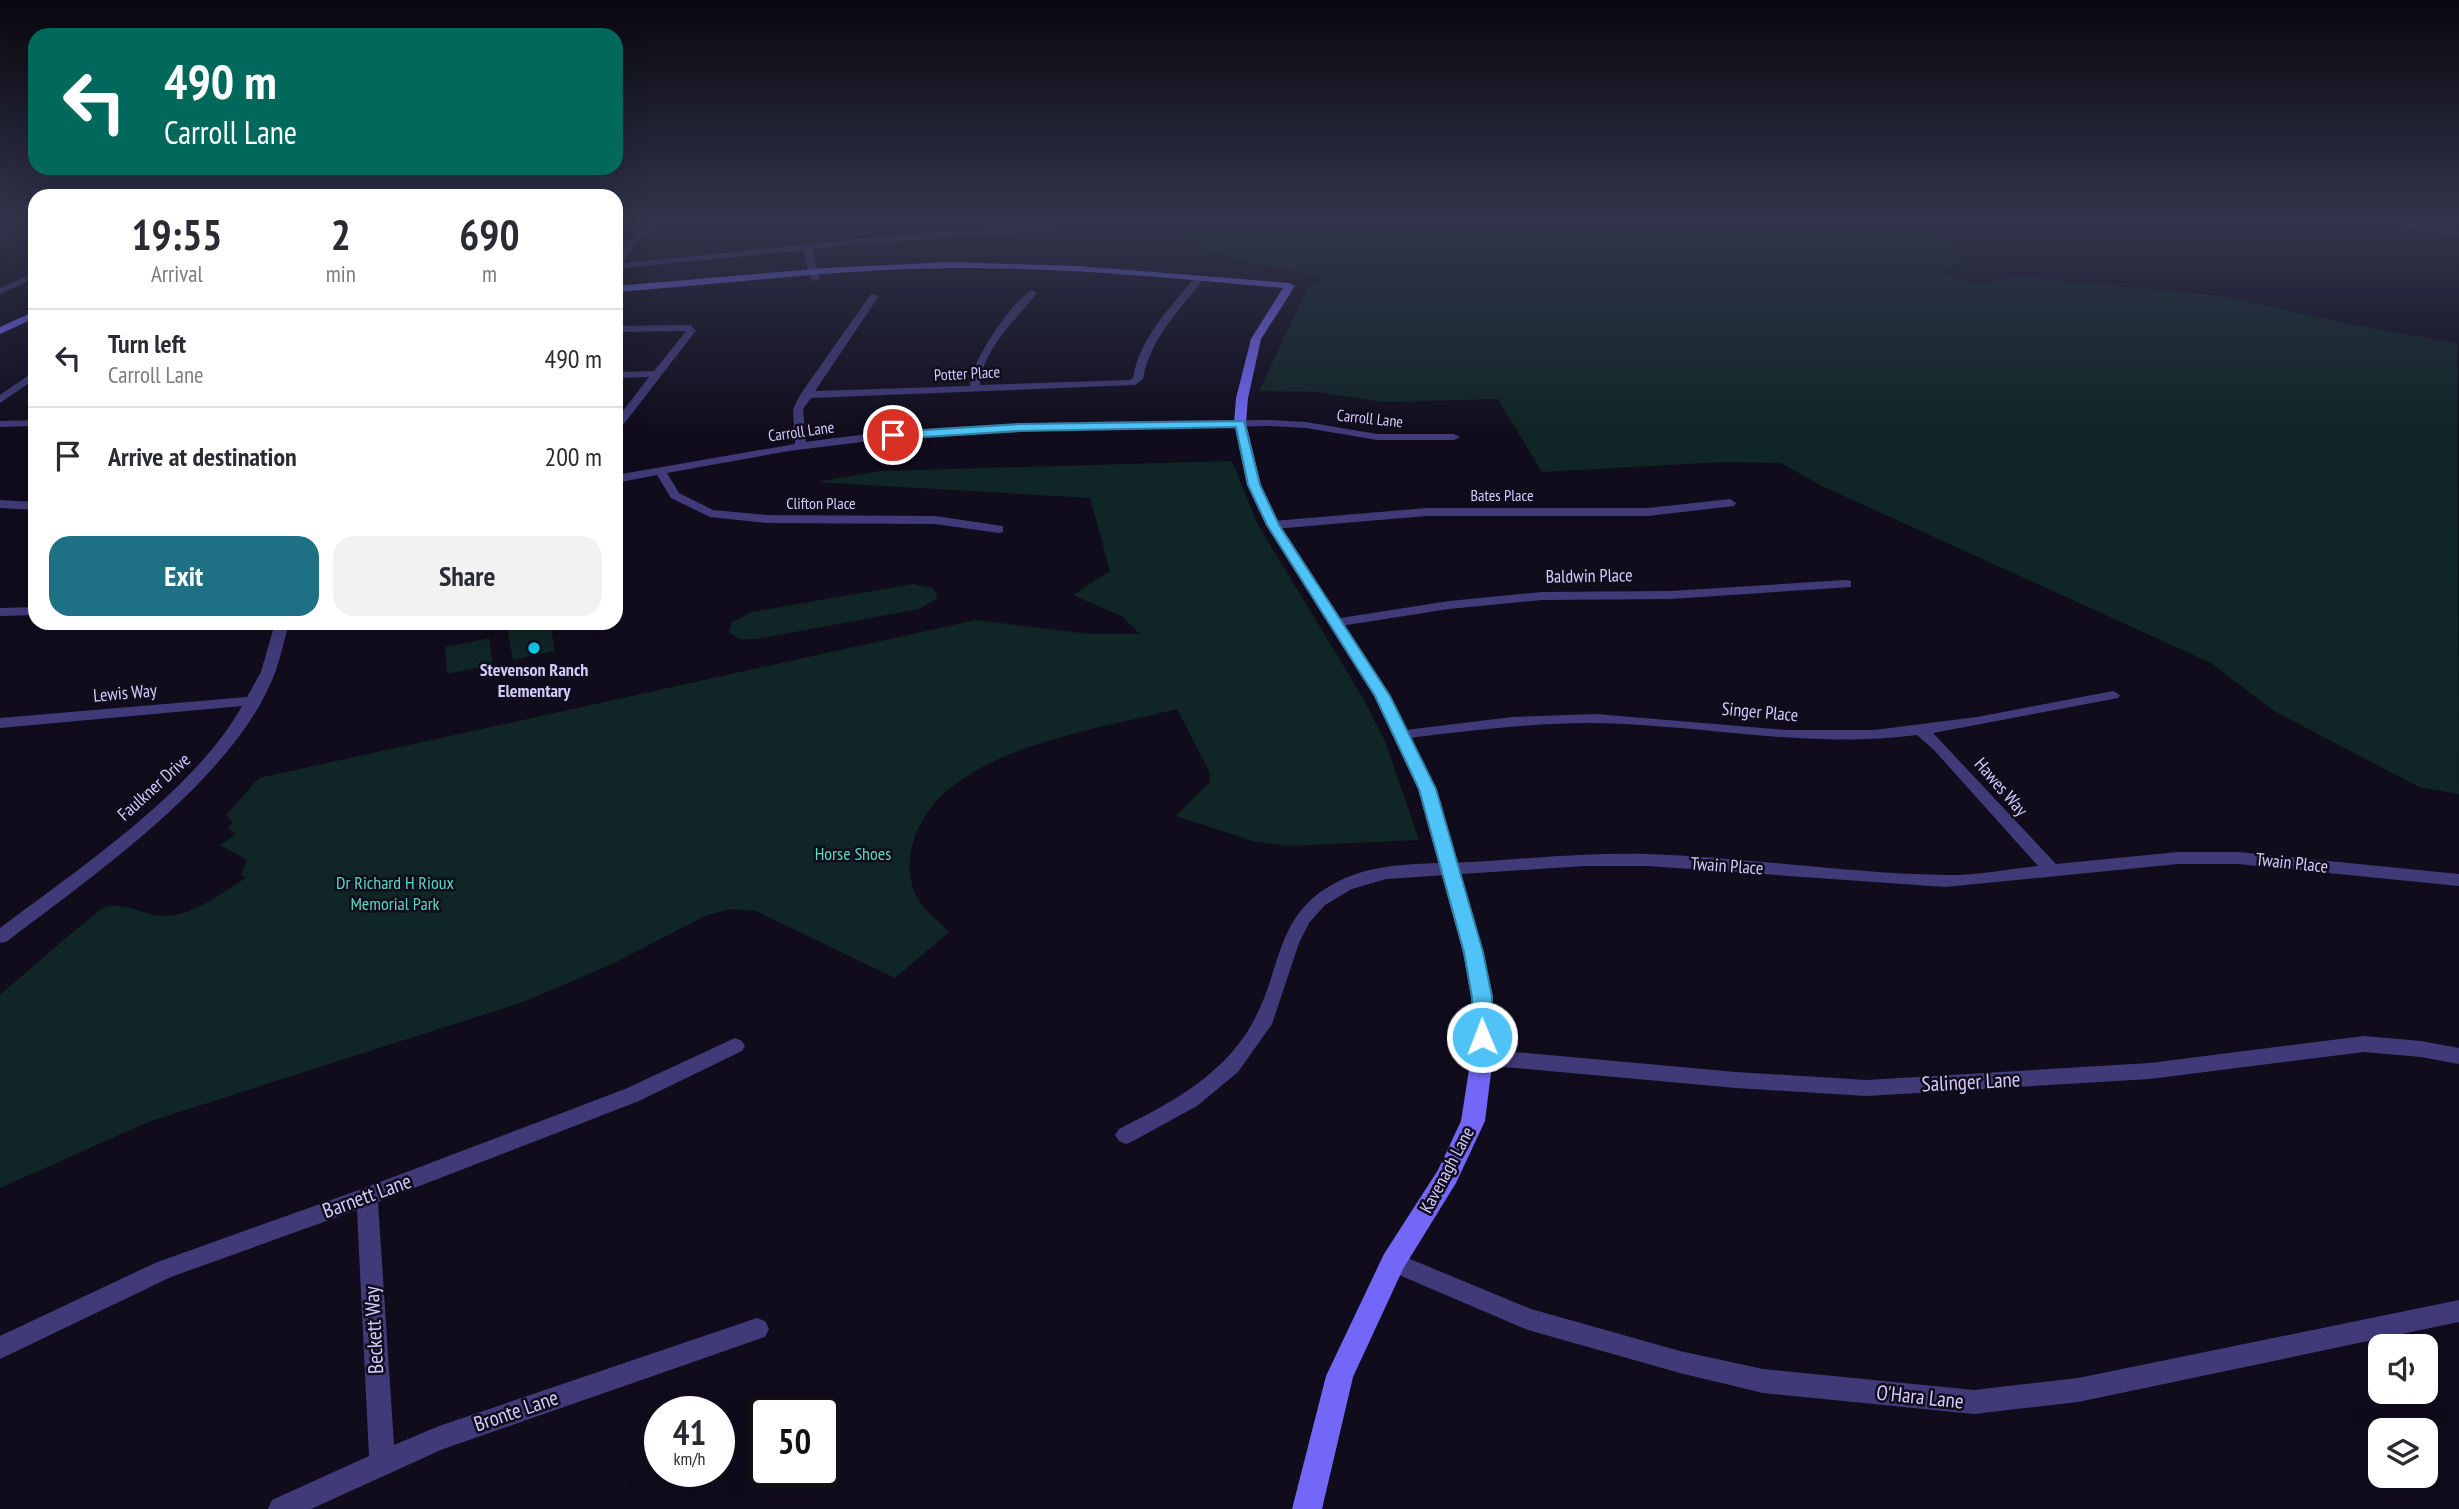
<!DOCTYPE html>
<html lang="en">
<head>
<meta charset="utf-8">
<style>
	:root { --surface:#fff; --page:#f2f2f3; --text:#2b2b33; --muted:#7c7c81; --line:#e1e1e2; --accent:#1e7084 }
	body { margin:0; font-family:"PT Sans Narrow",sans-serif; background:var(--page); color:var(--text); height:100vh; display:flex; flex-direction:column; font-size:26px; white-space:nowrap }
	* { box-sizing:border-box; margin:0 }
	p { font-size:23px; color:var(--muted) }
	.icon { flex:none; width:38px; height:38px; fill:none; stroke:currentColor; stroke-width:2; stroke-linecap:round; stroke-linejoin:round }
	.map { position:relative; flex:1; overflow:hidden }
	.drawer { position:absolute; left:28px; top:189px; width:595px; height:441px; display:flex; flex-direction:column; background:var(--surface); border-radius:21px; box-shadow:0 7px 28px #0002 }
	.drawer>* { flex:none }
	.top-card { position:absolute; left:28px; top:28px; width:595px; height:147px; border-radius:21px; box-shadow:0 7px 28px #0002; background:#00695c; color:#fff; overflow:hidden }
	.controls { position:absolute; left:2368px; top:1334px; display:grid; gap:14px }
	.controls a { display:grid; place-items:center; width:70px; height:70px; border-radius:14px; background:var(--surface); box-shadow:0 7px 28px #0002; font-size:35px }
	.speed { position:absolute; left:644px; top:1396px; display:flex; gap:14px; font-size:35px; font-weight:700; text-align:center }
	.speed>* { display:grid; place-content:center; width:91px; height:91px; border-radius:50%; background:var(--surface); box-shadow:0 7px 28px #0002; line-height:1 }
	.speed small { font-size:18px; font-weight:400 }
	.speed .limit { border:4px solid #111; border-radius:10px; background:#fff; color:#111 }
	.pin { position:absolute; display:grid; place-items:center; width:60px; height:60px; color:#fff; margin:-30px; border:4px solid #fff; border-radius:50%; box-shadow:0 2px 7px #0007 }
	.me { position:absolute; width:77px; margin:-38px; rotate:359deg; stroke-linejoin:round; filter:drop-shadow(0 0 5px #0008) }
	.turn { display:flex; align-items:center; gap:24px; height:147px; padding:0 21px; font-size:32px }
	.turn .icon { width:91px; height:91px; stroke-width:2.5 }
	.turn b { display:block; font-size:49px; line-height:60px }
	.eta { display:flex; justify-content:space-evenly; align-items:center; height:119px; text-align:center }
	.eta b { font-size:42px; font-weight:600; line-height:49px }
	.primary-button { display:flex; gap:14px; margin-top:auto; padding:14px 21px }
	.primary-button a { flex:1; height:80px; border-radius:21px; background:var(--accent); color:#fff; font-size:28px; font-weight:600; line-height:80px; text-align:center }
	.primary-button a+a { background:var(--page); color:var(--text) }
	ul { padding:0; list-style:none }
	li { display:flex; align-items:center; gap:21px; height:98px; padding:0 21px; border-top:2px solid var(--line) }
	li div { flex:1 }
	li b { display:block; font-size:26px }
	li em { font-style:normal }
	.map>svg:first-child { display:block }
	.green { fill:#102526 }
	.lines { fill:none; stroke-linecap:round; stroke-linejoin:round }
	.minor { fill:#403a79; fill-rule:evenodd }
	.secondary { fill:#7267f7; fill-rule:evenodd }
	.route { fill:#4fc3f7; stroke:#337fa1; stroke-width:2 }
	.poi-dot { fill:#0dc5e6; stroke:#100c1c; stroke-width:2.5 }
	.labels { text-anchor:middle; stroke-width:5; stroke-linejoin:round; paint-order:stroke }
	.far-street-label { font-size:16px; fill:#d3cbfc; stroke:#100c1c }
	.street-label { font-size:18px; fill:#d3cbfc; stroke:#100c1c }
	.poi-label { font-size:18px; font-weight:bold; fill:#d3cbfc; stroke:#100c1c }
	.park-label { font-size:18px; fill:#5cd7bf; stroke:#100c1c }
	.near-street-label { font-size:21px; fill:#d3cbfc; stroke:#100c1c }
</style>
</head>
<body>
<div class="map">
<svg width="2459" height="1509" viewBox="0 0 2459 1509">
	<rect width="100%" height="100%" fill="#100c1c"/>
	<path class="green" d="M1150,223H1931C1943,231 1960,248 1959,262L1944,272C1963,289 1992,282 2015,277L2222,296L2347,324L2457,343L2459,794L2419,787L2274,711L2211,663L1822,486L1781,463L1723,462L1542,472L1498,399L1382,402L1318,392L1259,391L1308,287L1324,277L1229,258Z
		M1232,461L1257,523L1363,698L1385,741L1419,840L1286,846L1253,841L1176,816L1210,782L1209,771L1177,709C1093,731 934,750 912,847C908,863 909,882 917,897C925,912 938,920 949,932L895,978L756,911L730,909L707,915L614,963L523,1002L148,1122L0,1188V995C13,984 99,908 107,906C124,904 138,911 154,915C187,922 219,894 246,878L241,874L247,860L220,845L236,834L228,828L233,822L226,815L259,778L976,620L1089,634H1140L1123,617L1073,595L1110,571L1090,498L816,482L880,471Z
		M913,584L932,588L937,594L936,599L919,609L756,639H739L729,632L732,622L752,612Z
		M506,623H550L555,651L513,660Z
		M489,638L493,665L447,674L445,647Z"/>
	<g class="lines">
		<path class="minor" d="M652,223H664L637,241L623,263L899,235L1050,227L1054,229L1050,231L899,241L812,249L820,278L815,281L810,278L804,250L616,269C616,248 634,232 652,223Z
			M2373,223H2398L2459,231V237Z
			M35,272V278L0,294V288Z
			M1196,276L1204,278C1180,310 1150,338 1143,379L1135,385L811,398L803,409L806,442C959,420 1116,421 1270,420L1306,422L1377,434H1454L1460,437L1454,440H1377L1306,428L1270,426L1035,430L894,438L789,451L667,473L679,493L713,510L766,515L935,516L1003,526V532L999,533L935,524L766,523L710,517L671,498L657,475L616,483V475L795,444L793,409L800,395L871,294L879,296L815,391L970,386C971,361 1011,302 1032,290L1037,293C1016,320 982,349 980,385L1129,380L1133,378C1140,337 1171,307 1196,276Z
			M691,325L696,331L694,333L620,429L616,430V420L649,377L616,378V372L654,371L686,331L616,332V326Z
			M35,371V379L0,403V395Z
			M35,420V426L0,427V421Z
			M1730,499L1736,503L1734,506L1648,516H1427L1273,529L1267,525L1273,521L1427,508H1648Z
			M0,500L35,502V510L0,508Z
			M1846,580L1851,581V587L1671,599L1542,600L1449,609L1334,627L1327,623L1334,619L1449,601L1542,592L1671,591Z
			M35,607V615L0,616V608Z
			M275,623H289C285,638 281,655 276,670C238,776 94,875 6,942L0,943V928C77,870 195,791 242,706L0,728V718L247,697L261,672Z
			M2113,691L2120,695L2118,698L1933,733L2056,864L2178,852H2238L2459,874V886L2238,864H2178L1945,887L1648,866H1584L1386,879L1352,889L1325,905L1309,923L1299,943L1272,1024L1238,1072L1197,1106L1133,1141L1126,1144L1119,1141L1115,1135L1119,1129C1171,1103 1224,1075 1253,1022C1283,968 1274,914 1337,882C1377,861 1429,864 1472,862C1531,858 1589,853 1647,854C1746,857 1844,873 1943,875C1974,876 2007,869 2038,866L1934,750L1917,735C1818,748 1723,729 1625,724C1550,720 1476,730 1402,739L1397,737L1394,734L1397,731L1512,717L1596,714L1786,730H1874L1977,717Z
			M2364,1036L2421,1041L2459,1048V1064L2421,1057L2364,1052L2150,1079L1866,1096L1736,1088L1482,1065L1475,1062L1472,1057L1475,1052L1482,1049L1736,1072L1866,1080L2150,1063Z
			M735,1038L742,1041L745,1046L742,1051L639,1101L378,1202L394,1445L439,1426L757,1318L765,1321L769,1329L765,1337L443,1449L311,1509H268L272,1500L369,1456L357,1210L171,1277L0,1359V1336L155,1263L359,1190L625,1089Z
			M1393,1252L1531,1309L1680,1351L1763,1369L1974,1390L2078,1378L2459,1300V1322L2078,1402L1974,1414L1763,1393L1680,1373L1528,1330L1385,1269L1382,1262L1385,1255Z"/>
		<path class="secondary" d="M950,262L1078,266L1290,283L1295,286L1261,339L1248,398L1246,423L1261,485L1280,525L1390,696L1436,789L1483,952L1493,997V1057L1485,1121L1456,1183L1403,1269L1353,1377L1322,1509H1292L1326,1376L1384,1254L1438,1170L1461,1121L1471,1057V997L1463,952L1418,789L1374,696L1266,525L1247,485L1234,423L1236,398L1251,339L1283,288C1172,278 1061,267 950,268C838,269 727,284 616,292V286L825,268Z
			M35,311V318L0,334V327Z"/>
	</g>
	<linearGradient id="sky" x2="0" y2="1"><stop stop-color="#09070f"/><stop offset="0.51" stop-color="#31344b"/><stop offset="1" stop-color="#31344b" stop-opacity="0"/></linearGradient>
	<rect width="2459" height="435" fill="url(#sky)"/>
	<path class="route" d="M1244,421L1260,485L1279,525L1390,696L1436,789L1483,952L1492,997V1037L1489,1042H1475L1472,1037V997L1464,952L1419,789L1375,696L1267,525L1248,485L1236,427L1020,431L893,439L887,435L893,432L1020,424Z"/>
	<circle class="poi-dot" cx="534" cy="648" r="7"/>
	<g class="labels">
		<g class="far-street-label">
			<text transform="translate(967 373) rotate(-3)" y="6">Potter Place</text>
			<text transform="translate(1370 418) rotate(6)" y="6">Carroll Lane</text>
			<text transform="translate(801 431) rotate(-8)" y="6">Carroll Lane</text>
			<text x="1502" y="501">Bates Place</text>
			<text x="821" y="509">Clifton Place</text>
		</g>
		<g class="street-label">
			<text transform="translate(1589 576) rotate(-1)" y="6">Baldwin Place</text>
			<text transform="translate(125 693) rotate(-5)" y="6">Lewis Way</text>
			<text transform="translate(1760 712) rotate(5)" y="6">Singer Place</text>
			<text transform="translate(154 787) rotate(-42)" y="6">Faulkner Drive</text>
			<text transform="translate(2001 787) rotate(49)" y="6">Hawes Way</text>
			<text transform="translate(2292 863) rotate(6)" y="6">Twain Place</text>
			<text transform="translate(1727 866) rotate(4)" y="6">Twain Place</text>
			<text transform="translate(1447 1170) rotate(-62)" y="6">Kavenagh Lane</text>
		</g>
		<g class="poi-label">
			<text x="534" y="676">Stevenson Ranch<tspan x="534" dy="21">Elementary</tspan></text>
		</g>
		<g class="park-label">
			<text x="853" y="860">Horse Shoes</text>
			<text x="395" y="889">Dr Richard H Rioux<tspan x="395" dy="21">Memorial Park</tspan></text>
		</g>
		<g class="near-street-label">
			<text transform="translate(1971 1082) rotate(-3)" y="7">Salinger Lane</text>
			<text transform="translate(367 1196) rotate(-20)" y="7">Barnett Lane</text>
			<text transform="translate(374 1330) rotate(-93)" y="7">Beckett Way</text>
			<text transform="translate(1920 1397) rotate(6)" y="7">O'Hara Lane</text>
			<text transform="translate(516 1411) rotate(-19)" y="7">Bronte Lane</text>
		</g>
	</g>
</svg>
<div class="controls">
<a><svg class="icon" aria-label="sound" viewBox="0 0 24 24"><path d="M4 9h4l5-4v14l-5-4H4zM17 9q2 3 0 6"/></svg></a>
<a><svg class="icon" aria-label="layers" viewBox="0 0 24 24"><path d="M12 4l9 5-9 5-9-5zM3 14l9 5 9-5"/></svg></a>
</div>
<div class="speed"><div>41<small>km/h</small></div><div class="limit">50</div></div>
<div class="pin" style="left:893px;top:435px;background:#d93025"><svg class="icon" aria-label="arrive" viewBox="0 0 24 24"><path d="M6 21V4h12l-3 4 3 4H6"/></svg></div>
<svg class="me" style="left:1482px;top:1037px" viewBox="-20 -20 40 40"><circle r="17" fill="#4fc3f7" stroke="#fff" stroke-width="3"/><path d="M0-11L8 9 0 5-8 9z" fill="#fff"/></svg>
<div class="top-card">
<div class="turn"><svg class="icon" aria-label="left" viewBox="0 0 24 24"><path d="M17 20v-9H6M10 6l-5 5 5 5"/></svg><div><b>490 m</b>Carroll Lane</div></div>
</div>
<section class="drawer">
<div class="eta">
<div><b>19:55</b><p>Arrival</p></div>
<div><b>2</b><p>min</p></div>
<div><b>690</b><p>m</p></div>
</div>
<ul>
<li><svg class="icon" aria-label="left" viewBox="0 0 24 24"><path d="M17 20v-9H6M10 6l-5 5 5 5"/></svg><div><b>Turn left</b><p>Carroll Lane</p></div><em>490 m</em></li>
<li><svg class="icon" aria-label="arrive" viewBox="0 0 24 24"><path d="M6 21V4h12l-3 4 3 4H6"/></svg><div><b>Arrive at destination</b></div><em>200 m</em></li>
</ul>
<div class="primary-button"><a>Exit</a><a>Share</a></div>
</section>
</div>
</body>
</html>
